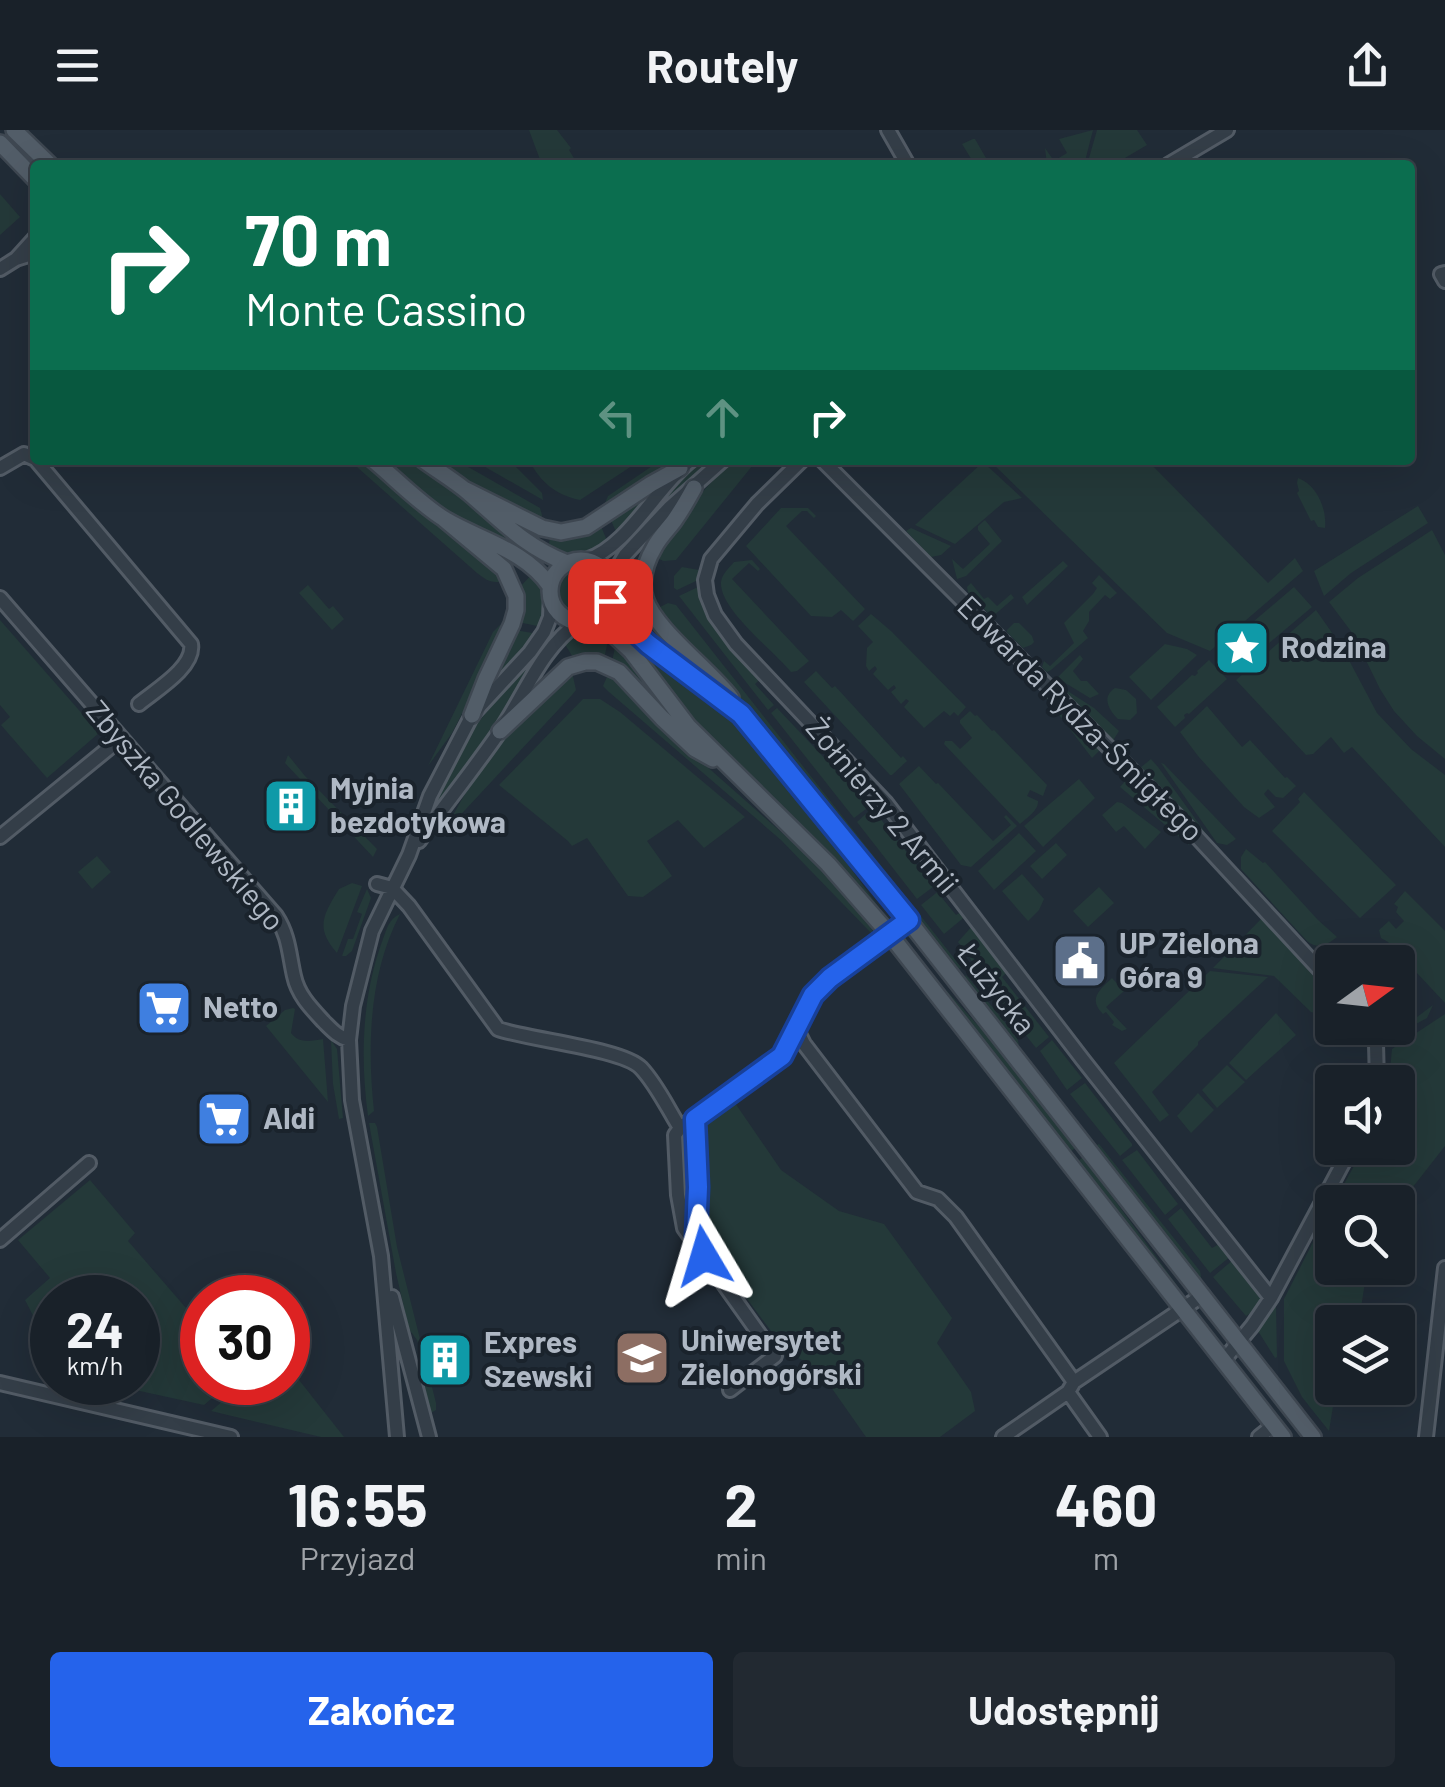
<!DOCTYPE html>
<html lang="pl">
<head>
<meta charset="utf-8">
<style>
	:root { --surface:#192129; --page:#222931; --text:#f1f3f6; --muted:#9fa3a8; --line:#373e46; --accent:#2563eb }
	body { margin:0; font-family:Barlow,sans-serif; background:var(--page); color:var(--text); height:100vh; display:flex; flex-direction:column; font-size:38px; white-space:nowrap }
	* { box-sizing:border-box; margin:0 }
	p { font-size:32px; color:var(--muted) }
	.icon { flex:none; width:55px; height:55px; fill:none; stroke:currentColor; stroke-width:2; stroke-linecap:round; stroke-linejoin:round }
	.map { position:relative; height:1307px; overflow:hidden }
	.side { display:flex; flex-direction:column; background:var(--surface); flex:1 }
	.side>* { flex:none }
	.top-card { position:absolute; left:30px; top:30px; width:1385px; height:305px; border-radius:10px; box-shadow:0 10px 40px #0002,0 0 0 2px var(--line); background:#0b6e4f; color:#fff; overflow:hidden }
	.needle { width:65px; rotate:75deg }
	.buttons { position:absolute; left:1315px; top:815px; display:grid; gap:20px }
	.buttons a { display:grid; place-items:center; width:100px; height:100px; border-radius:10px; background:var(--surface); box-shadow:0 10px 40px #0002,0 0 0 2px var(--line); font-size:50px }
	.speed { position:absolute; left:30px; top:1145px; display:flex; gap:20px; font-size:50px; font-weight:700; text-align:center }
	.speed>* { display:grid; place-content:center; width:130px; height:130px; border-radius:50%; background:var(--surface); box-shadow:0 10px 40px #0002,0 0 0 2px var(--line); line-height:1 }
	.speed small { font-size:25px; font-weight:400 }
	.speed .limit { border:15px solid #d22; background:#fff; color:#111 }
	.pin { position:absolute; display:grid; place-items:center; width:85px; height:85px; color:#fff; margin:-42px; border-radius:20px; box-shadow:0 5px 15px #0006 }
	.me { position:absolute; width:110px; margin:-55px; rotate:353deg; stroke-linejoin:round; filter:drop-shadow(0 0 8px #0008) }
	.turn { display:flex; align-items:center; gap:35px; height:210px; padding:0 50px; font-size:45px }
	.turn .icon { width:130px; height:130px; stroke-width:2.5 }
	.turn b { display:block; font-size:70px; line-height:85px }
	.lanes { display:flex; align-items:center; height:95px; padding:0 50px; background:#0003; justify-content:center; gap:50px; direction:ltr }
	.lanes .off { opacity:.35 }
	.eta { display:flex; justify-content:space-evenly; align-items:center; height:170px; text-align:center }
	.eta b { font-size:60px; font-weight:700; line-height:70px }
	.cta { display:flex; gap:20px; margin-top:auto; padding:20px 50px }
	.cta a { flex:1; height:115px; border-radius:10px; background:var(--accent); color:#fff; font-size:40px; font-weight:700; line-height:115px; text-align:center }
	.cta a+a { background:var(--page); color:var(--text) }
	header { display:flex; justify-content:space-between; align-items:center; height:130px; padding:0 50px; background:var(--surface); font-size:45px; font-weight:700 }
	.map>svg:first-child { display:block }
	.green { fill:#243939 }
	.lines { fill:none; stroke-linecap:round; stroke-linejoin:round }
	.minor-casing { stroke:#525b65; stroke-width:18 }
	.major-casing { stroke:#3e4751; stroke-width:20 }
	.minor { stroke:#343e48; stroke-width:12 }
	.major { stroke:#525d68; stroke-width:15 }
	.route-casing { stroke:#184099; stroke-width:25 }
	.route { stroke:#2563eb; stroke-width:18 }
	.labels { text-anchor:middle; stroke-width:8; stroke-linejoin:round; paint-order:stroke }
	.poi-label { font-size:30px; font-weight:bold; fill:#afb8c4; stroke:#1a232c; text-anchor:start }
	.street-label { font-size:30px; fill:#afb8c4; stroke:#1a232c }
</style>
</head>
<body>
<header><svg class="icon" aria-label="menu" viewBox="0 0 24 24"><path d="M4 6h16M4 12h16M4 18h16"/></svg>Routely<svg class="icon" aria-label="share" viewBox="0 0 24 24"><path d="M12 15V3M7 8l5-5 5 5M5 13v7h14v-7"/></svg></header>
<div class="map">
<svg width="1445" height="1307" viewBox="0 0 1445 1307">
	<rect width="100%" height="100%" fill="#212c37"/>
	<path class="green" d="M529,0H557L571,18L569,20L578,35H542Z
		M1093,0L1084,35H1047L1045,18L1054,31L1067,23L1059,9Z
		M1097,0H1137L1147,15L1113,35H1087Z
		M973,9H975L990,35H975L962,14Z
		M0,64L20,87L0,105Z
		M349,330H362L428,389L489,433L505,450C493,455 486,450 477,443Z
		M384,330H412L531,422L528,427L450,384Z
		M435,330H456L540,378L542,385L541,392L486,362Z
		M473,330H509L542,363L543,370Z
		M529,330H544L547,335L551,336L567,330H641L580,370C556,365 540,352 529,330Z
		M661,330H676L606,378L605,373L608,366Z
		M701,330H709L629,416L623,410Z
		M731,330H757L676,430L664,431L653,427L699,366Z
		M989,330H1147L1268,453L1295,428L1303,441L1210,521L1167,503Z
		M983,332L1022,368L1004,372L955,414L915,395Z
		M1298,348C1317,355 1327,379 1325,398L1318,397L1314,390L1311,391L1297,363L1299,361L1297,353Z
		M661,354L617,404L610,388Z
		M1418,376L1428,393L1351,443L1324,466L1314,441Z
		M781,378H808L816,386L814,388L807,381H802L786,396L865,479L853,491L841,480L832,487L811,486L746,416Z
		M985,390L1002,411L966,446L957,449L952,429L963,439L990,414L978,400V396Z
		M600,394L608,413C591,424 567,425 548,422L550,406Z
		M911,398L951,416L941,425L931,427L906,401Z
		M1432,400L1445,425V629L1417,606L1394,581L1380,559L1353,504L1329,472L1358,448Z
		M627,430L639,435L643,477L628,489C616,469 616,451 627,430Z
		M752,430L760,439L758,441L749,433L732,449L809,531L797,541L791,542C774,521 719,479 721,452C722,444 729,438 734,432Z
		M1063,431L1068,436L1027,475L1022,467Z
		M559 460a23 23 0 1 1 46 0a23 23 0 1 1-46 0Z
		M682,437L699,440L698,450L677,460L674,458V446Z
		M533,443C546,459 546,477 542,497L518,492L519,458Z
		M1099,445L1117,463L1110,469L1105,465L1089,482V491L1083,501L1088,508L1051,540L1047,542L1042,537L1044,531L1050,536L1074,513L1064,493L1093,464L1097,458L1092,453Z
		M971,453L984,469L988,467L997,476L1011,464L1014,468L992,487L968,462L967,457Z
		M308,455L329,479L333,476L344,489L332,500L299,463Z
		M698,457C703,496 735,521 761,548L755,554L774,575L768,580L679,466Z
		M1294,457L1312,477L1244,534C1246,520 1241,514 1227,514Z
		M668,473L676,475L961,837L957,841L866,724L728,556L656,479Z
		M1316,480L1342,517L1377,583L1411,619L1445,645V717L1352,617L1344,623L1331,607L1313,624L1306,625L1236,550Z
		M871,484L891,501L966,577L958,586L954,582L950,586L944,581L924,598L904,577L909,571L906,569L901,574L891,562L896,558L894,555L888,560L873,544L877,539L875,536L869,541L866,536L867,518L873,512L858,496Z
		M0,490L99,603L47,648L1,595L10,587L0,575Z
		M1014,493H1019L1032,506L1034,512L1031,515L1023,518L1007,502V500Z
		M500,495L506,497L452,603L428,636L493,502Z
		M594,498L609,506L604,529H574L563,511L579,499Z
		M515,500L538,504L489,561L486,559Z
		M627,502L729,581L777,637L883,783L790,683L694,597L623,506Z
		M544,508L550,512L437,679L432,675L474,598Z
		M616,512L695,609L612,532Z
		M1165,514L1187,519L1197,525L1151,570L1129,547Z
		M1080,525L1083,529L1073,541L1081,551H1087L1099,564L1090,568L1057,548Z
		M1209,530L1227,549L1189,584L1187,583L1184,585L1185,588L1175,597L1157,577L1192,545L1195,546L1198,543L1197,541Z
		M816,541L832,558L835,556L901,628L903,626L907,631L892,645H890L804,552Z
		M572,542L576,560L572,565L453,693L449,694C474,640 525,579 572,542Z
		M609,542L678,611L807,725L871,795L873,805L781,710L609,562L603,556Z
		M1060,556L1094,578L1119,601L1112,612L1060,559Z
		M1041,557L1100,620L1092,628L1039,559Z
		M1115,558L1126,560L1136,569L1137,583L1130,590L1118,589C1109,580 1101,567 1115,558Z
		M583,569H600L620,582L745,687L704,718L678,690L647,711L672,746L643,767L628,766L587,708L572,716L568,711L499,655Z
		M1207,576L1242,617L1250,610L1285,648L1287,647L1296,656L1283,668L1276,667L1268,659L1264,664L1275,677L1259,688L1244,677L1198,626L1180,602Z
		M777,578L867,673L870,676L854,688L771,583Z
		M970,581L975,586L977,585L992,601L994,600L1047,655L1043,666L1030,660L1027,666L1038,671C1039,680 1027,688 1020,694L944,614L945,611H952L960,619L972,608L960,593V590Z
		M288,625L305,646L377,719L373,727L285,633Z
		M1151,629L1158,637L1212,712L1142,642L1140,638Z
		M1161,633L1164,634L1236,709L1227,715L1217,713Z
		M919,636L936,654L938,653L993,711L1011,695L1004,687L1006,685L1017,696L971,737L961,735L899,654Z
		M1079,649L1095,668L1043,717L1024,696Z
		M1127,649L1190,712L1189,715L1120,657Z
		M1304,662L1396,755L1360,788L1272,701L1300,672L1298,669Z
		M1117,672L1122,673L1161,702L1145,719L1124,696L1116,702L1102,685Z
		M872,678L930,752L936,748L941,751L917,769L857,692Z
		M1019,703L1036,721L994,760L978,741Z
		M1056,713L1067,725L1042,749L1030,736Z
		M1246,719L1263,733L1265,732L1318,790L1337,807C1327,815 1318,820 1307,811L1241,739V727Z
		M97,726L111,742L92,759L78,742Z
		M1022,744L1044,769L1039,780L1028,791L1002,761Z
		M352,753L362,756L337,823C315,798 323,785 339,759Z
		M945,756L948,762L942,768L956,785L963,781L967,785L944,804L921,775Z
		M1099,757L1114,773L1088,797L1073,781Z
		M367,759L371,768L352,821L346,826H342L348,809H353L362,784L357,782Z
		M1405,761L1445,801V873L1388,812L1381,808L1379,800L1389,791L1396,799L1404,791L1396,782L1398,777L1394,774Z
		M400,784C369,844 367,916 374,981L368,986C360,927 362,865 383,809C387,798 389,789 400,784Z
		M1262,788L1332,867V887L1311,882L1274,846L1213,838Z
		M973,795L1009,840L1002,847L1049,907L1036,918L971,837L974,834L958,812Z
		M1210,841L1268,847L1198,912V915L1152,962L1169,985L1160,992L1114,933Z
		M966,845L1017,907L1019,915L1012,911L963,849Z
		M1112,848L1124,861L1106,877L1127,899L1122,901L1112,895L1114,892L1106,882L1103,884C1088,869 1099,860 1112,848Z
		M947,861L1001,921L1076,1017L1068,1024L943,864Z
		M1398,866L1417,887L1433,875L1427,888L1392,907H1386L1383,898H1398Z
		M293,878L295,879L291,903C299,914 311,911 323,909L328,972L266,896L285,880Z
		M1276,883L1296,905L1246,950L1229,933Z
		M1445,884V1016L1398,1076V1072H1334L1364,1018H1398V952H1389L1392,919Z
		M331,910L337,919L343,988L339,989L333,954Z
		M1052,910L1082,948L1067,960L1040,921Z
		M1227,935L1245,952L1217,978L1202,960Z
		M1085,953L1132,1014V1016L1120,1026L1070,964Z
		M1198,963L1214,980L1191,1003L1177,986Z
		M735,973L781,1040L839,1081L884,1094L952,1188L937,1213L971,1262L975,1281L940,1307H866L819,1240L785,1220L722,1135L709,1113L706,1101L708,1074L703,1004L704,994Z
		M369,993H375L377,997L397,1117L436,1273V1280L429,1284L419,1243L421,1223L417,1210L409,1199L396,1143Z
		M1099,1014L1200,1141L1202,1152L1094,1017Z
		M1137,1020L1178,1074L1165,1085L1122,1030Z
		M1083,1027L1182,1162H1178L1076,1033Z
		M90,1050L135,1103L128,1111L199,1193L195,1197L202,1205V1252L230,1253L204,1275L103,1253L138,1252V1193L142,1189L138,1183V1168L124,1167L113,1155L98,1167L52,1168V1196L43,1205L25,1170L50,1148L18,1110Z
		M1332,1075V1138H1367L1359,1192H1332V1258H1336L1329,1301L1302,1267L1284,1231V1169Z
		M1181,1078L1212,1118L1221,1113L1231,1126L1210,1143L1168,1089Z
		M1234,1129L1261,1167L1257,1179L1246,1186L1213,1147Z
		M1273,1174L1276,1176L1277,1227L1275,1228L1258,1201Z
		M288,1236L344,1307H321L211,1281L244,1253L288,1252Z"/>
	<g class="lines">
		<g class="minor-casing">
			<path id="minor" d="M888,0L908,35
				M1168,35L1227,0
				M16,129L35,123
				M0,139L16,129L35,108
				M1445,143L1441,144L1445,151
				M36,330L191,514C195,537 156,560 139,574
				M802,330L757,374L711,429L705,450L707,465L715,485L736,514L886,673L1083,930L1271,1168
				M822,330L1184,693L1332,853
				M0,338L24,324L35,329
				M586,430C628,417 657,356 691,330
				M612,458L616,440L625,425L669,378L723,330
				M0,468L276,786C289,806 289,824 294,846C298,865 311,878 324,892C332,900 338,907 349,910
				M0,707L120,609
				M419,711C445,675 473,640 498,604C524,567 540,519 579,492
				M377,754L392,758L409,776L498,899C530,910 623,919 641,938C657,955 668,979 680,998
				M796,898L804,914L917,1062L938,1069L956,1087L1074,1252
				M1371,898L1376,914L1377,952
				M695,989L696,1106L700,1115
				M0,1110L89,1033
				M392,1167L429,1307
				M1223,1231L1252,1196L1271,1168L1351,1018
				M0,1253L231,1307
				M730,1260L775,1226L684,1098L678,1065L675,1005L680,998L782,925L813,865L830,849L909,791
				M1068,1262L1100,1307
				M397,1307L381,1126L352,970L349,910L353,876L372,801L409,725L430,666L472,585L530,522L544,502L550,487L551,465
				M1003,1307L1068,1262L1074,1252L1203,1165
				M1259,1307L1274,1295
				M1426,1307L1445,1138"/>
		</g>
		<g class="major-casing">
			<path id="major" d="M14,0L50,35
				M0,13L35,49
				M373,330C395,348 422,376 446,390C482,411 525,420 550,456
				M423,330C438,341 455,351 469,363C503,392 524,416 567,433
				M694,358C688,369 681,381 674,391C668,399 660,407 655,416C646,431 640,450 645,468C655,500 709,539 731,568
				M466,360L542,398L561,402L586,397L651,354L680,338
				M444,389L504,439L516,466V480L512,494L486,549L472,585
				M550 461a31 31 0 1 1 62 0a31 31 0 1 1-62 0Z
				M610,471L628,495L648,513L741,584L909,791L1313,1307
				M593,489L603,495L631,521L688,596L828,734L891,806L1283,1307
				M500,601L568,537L585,532H597L619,542L662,588L695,619L713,629"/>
		</g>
		<use href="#minor" class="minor"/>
		<use href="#major" class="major"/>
	</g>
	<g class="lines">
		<g class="route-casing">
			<path id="route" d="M610,471L628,495L648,514L741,584L909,790L830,848L813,865L782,926L695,989L698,1057L696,1106L704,1126"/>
		</g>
		<use href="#route" class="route"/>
	</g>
	<defs>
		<g id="sight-square" transform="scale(2.875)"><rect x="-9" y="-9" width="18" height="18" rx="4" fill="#0f9aa8" stroke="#1a232c"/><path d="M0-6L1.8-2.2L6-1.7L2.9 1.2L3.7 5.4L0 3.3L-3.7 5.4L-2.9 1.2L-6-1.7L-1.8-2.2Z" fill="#fff"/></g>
		<g id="building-square" transform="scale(2.875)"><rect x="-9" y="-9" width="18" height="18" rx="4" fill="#0f9aa8" stroke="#1a232c"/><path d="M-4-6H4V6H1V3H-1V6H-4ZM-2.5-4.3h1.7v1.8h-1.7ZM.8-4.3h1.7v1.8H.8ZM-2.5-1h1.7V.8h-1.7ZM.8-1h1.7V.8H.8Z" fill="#fff"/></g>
		<g id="civic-square" transform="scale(2.875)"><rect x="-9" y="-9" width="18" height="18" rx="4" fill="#5c6f8a" stroke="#1a232c"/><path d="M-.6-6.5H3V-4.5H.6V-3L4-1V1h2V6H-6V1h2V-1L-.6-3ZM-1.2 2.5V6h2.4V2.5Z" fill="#fff"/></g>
		<g id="supermarket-square" transform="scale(2.875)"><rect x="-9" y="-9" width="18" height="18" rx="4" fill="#3f7fe0" stroke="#1a232c"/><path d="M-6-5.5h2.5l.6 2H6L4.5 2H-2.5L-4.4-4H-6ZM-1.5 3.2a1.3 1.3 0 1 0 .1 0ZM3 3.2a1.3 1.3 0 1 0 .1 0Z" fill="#fff"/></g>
		<g id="university-square" transform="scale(2.875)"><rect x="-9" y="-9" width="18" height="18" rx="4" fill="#8d6e63" stroke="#1a232c"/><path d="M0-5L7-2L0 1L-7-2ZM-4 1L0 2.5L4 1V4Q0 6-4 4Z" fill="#fff"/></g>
	</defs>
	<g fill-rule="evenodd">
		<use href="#sight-square" x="1242" y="518"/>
		<use href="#building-square" x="291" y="676"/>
		<use href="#civic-square" x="1080" y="831"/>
		<use href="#supermarket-square" x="164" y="878"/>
		<use href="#supermarket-square" x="224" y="989"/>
		<use href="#university-square" x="642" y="1228"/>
		<use href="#building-square" x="445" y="1230"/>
	</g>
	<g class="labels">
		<g class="poi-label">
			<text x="1281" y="528">Rodzina</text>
			<text x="330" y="669">Myjnia<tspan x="330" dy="34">bezdotykowa</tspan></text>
			<text x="1119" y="824">UP Zielona<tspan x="1119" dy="34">Góra 9</tspan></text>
			<text x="203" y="888">Netto</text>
			<text x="263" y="999">Aldi</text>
			<text x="681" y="1221">Uniwersytet<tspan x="681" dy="34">Zielonogórski</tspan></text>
			<text x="484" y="1223">Expres<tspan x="484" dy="34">Szewski</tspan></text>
		</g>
		<g class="street-label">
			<text transform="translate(1080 589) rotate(45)" y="10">Edwarda Rydza-Śmigłego</text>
			<text transform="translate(882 676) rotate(50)" y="10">Żołnierzy 2 Armii</text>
			<text transform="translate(185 686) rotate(50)" y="10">Zbyszka Godlewskiego</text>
			<text transform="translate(996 859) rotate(52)" y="10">Łużycka</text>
		</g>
	</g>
</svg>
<div class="buttons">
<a><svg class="needle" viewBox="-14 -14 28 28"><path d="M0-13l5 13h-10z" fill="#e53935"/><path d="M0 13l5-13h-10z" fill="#9fa3a8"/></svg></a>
<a><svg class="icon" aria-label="sound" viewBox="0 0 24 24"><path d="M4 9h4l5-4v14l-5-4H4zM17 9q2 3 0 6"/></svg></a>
<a><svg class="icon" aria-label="search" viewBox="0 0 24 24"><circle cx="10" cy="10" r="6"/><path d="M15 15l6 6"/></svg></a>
<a><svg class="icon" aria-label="layers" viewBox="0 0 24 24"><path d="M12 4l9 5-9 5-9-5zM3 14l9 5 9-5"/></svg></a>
</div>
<div class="speed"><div>24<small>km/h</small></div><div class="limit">30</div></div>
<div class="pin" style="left:610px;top:471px;background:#d93025"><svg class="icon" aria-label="arrive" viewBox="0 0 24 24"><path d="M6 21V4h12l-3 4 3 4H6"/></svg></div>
<svg class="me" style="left:704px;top:1126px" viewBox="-20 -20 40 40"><path d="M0-17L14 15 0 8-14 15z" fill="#2563eb" stroke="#fff" stroke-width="4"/></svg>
<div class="top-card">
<div class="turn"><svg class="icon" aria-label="right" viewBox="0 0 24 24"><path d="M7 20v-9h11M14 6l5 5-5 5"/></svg><div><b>70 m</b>Monte Cassino</div></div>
<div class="lanes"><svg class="icon off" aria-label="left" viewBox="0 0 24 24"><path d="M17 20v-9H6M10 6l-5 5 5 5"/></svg><svg class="icon off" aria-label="ahead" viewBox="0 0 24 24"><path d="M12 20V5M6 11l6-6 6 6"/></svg><svg class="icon" aria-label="right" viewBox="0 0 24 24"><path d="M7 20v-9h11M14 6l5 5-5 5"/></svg></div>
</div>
</div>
<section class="side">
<div class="eta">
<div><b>16:55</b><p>Przyjazd</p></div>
<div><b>2</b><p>min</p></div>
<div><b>460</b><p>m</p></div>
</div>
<div class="cta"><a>Zakończ</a><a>Udostępnij</a></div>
</section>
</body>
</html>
